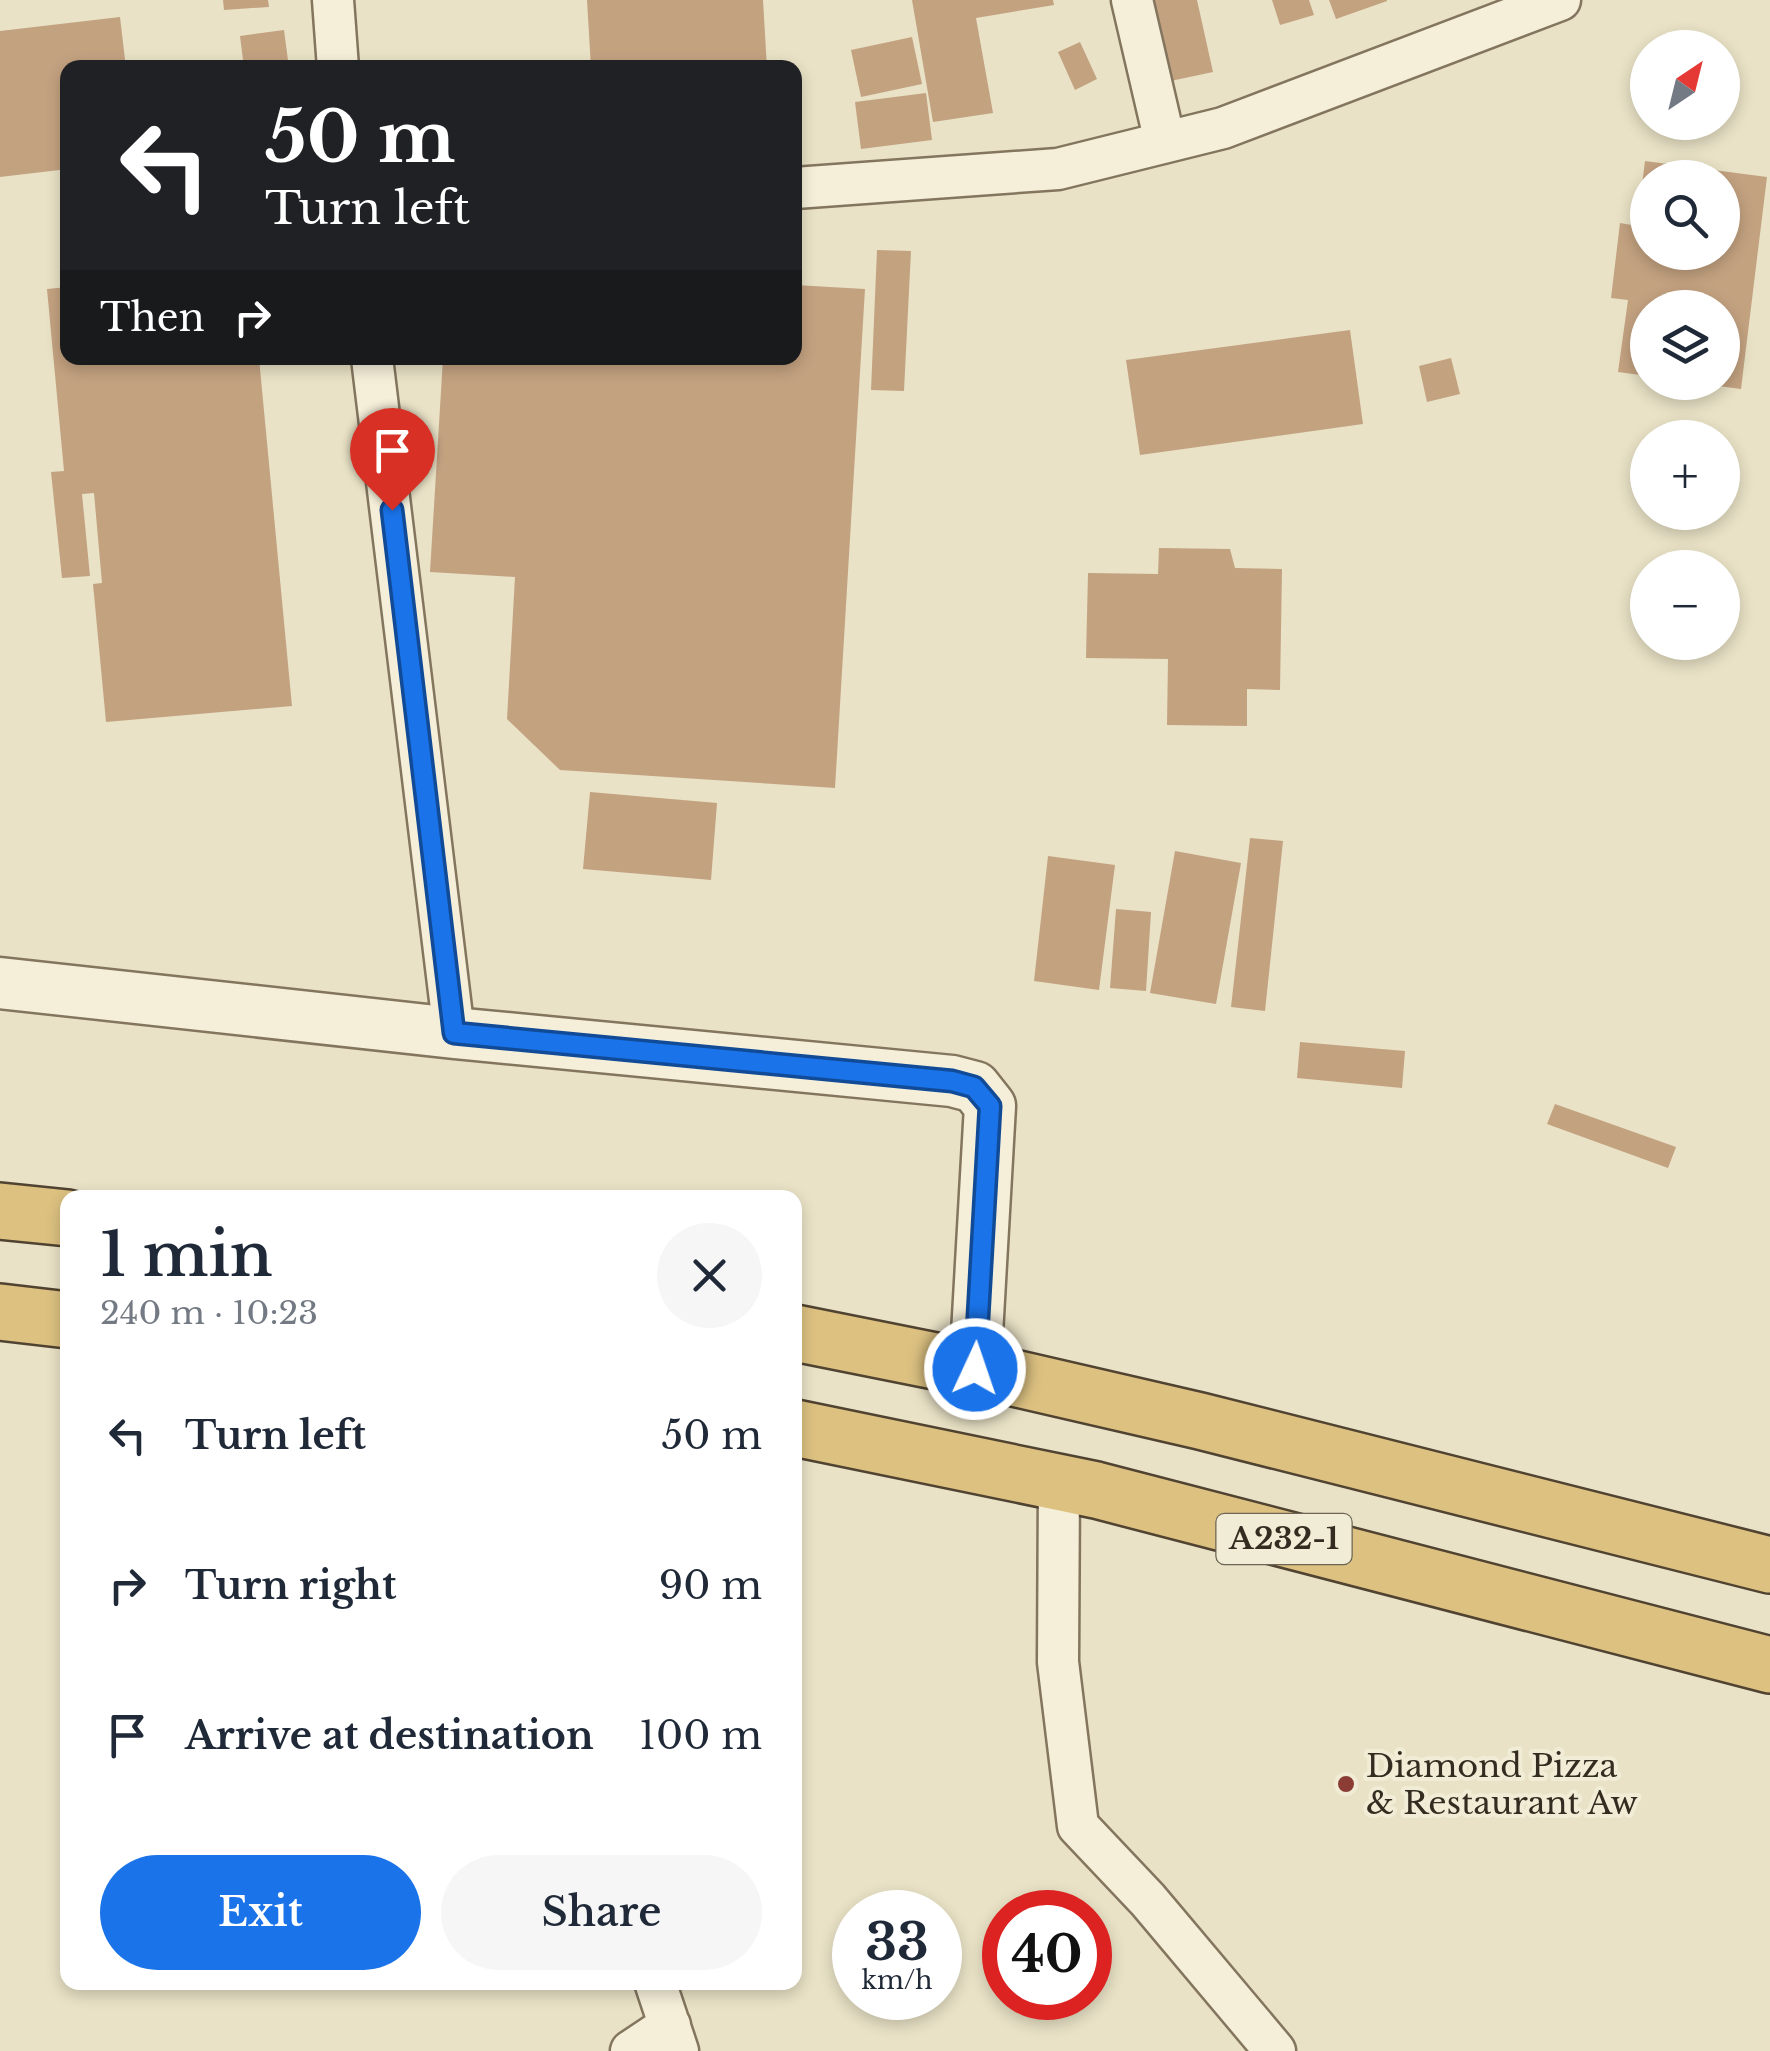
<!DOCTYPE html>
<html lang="en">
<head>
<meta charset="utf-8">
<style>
	:root { --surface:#fff; --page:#f6f6f7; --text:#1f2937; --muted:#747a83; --accent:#1a73e8 }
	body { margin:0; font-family:"Libre Baskerville",serif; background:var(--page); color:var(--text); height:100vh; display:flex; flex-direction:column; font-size:38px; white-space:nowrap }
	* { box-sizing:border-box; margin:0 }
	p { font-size:32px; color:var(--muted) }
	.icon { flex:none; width:55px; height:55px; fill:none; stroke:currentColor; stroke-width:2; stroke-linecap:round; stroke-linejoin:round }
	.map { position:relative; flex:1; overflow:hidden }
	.details { position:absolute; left:60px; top:1190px; width:742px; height:800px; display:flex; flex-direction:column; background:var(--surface); border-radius:20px; box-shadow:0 5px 15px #0003 }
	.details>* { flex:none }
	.top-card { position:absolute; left:60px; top:60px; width:742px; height:305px; border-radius:20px; box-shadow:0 5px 15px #0003; background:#202124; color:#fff; overflow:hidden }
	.needle { width:65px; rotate:35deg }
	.fabs { position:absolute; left:1630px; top:30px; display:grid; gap:20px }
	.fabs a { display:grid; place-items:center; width:110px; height:110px; border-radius:50%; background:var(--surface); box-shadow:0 5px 15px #0003; font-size:50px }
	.speed { position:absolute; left:832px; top:1890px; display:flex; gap:20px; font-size:50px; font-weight:700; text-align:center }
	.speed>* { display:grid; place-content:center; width:130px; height:130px; border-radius:50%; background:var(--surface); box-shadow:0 5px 15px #0003; line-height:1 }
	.speed small { font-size:25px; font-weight:400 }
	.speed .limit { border:15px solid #d22; background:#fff; color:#111 }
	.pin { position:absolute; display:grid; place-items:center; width:85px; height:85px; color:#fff; margin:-102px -42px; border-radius:50% 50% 50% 0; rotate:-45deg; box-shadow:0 0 10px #0007 }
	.pin .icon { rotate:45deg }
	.me { position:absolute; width:110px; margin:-55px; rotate:3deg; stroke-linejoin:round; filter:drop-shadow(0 0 8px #0008) }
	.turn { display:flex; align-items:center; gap:35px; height:210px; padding:0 40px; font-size:45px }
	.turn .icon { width:130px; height:130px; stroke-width:2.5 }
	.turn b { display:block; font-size:70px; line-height:85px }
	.then { display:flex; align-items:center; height:95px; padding:0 40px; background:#0003; gap:20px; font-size:38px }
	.round { display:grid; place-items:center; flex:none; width:105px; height:105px; border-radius:52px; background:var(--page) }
	.summary { display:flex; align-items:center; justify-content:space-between; height:170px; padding:0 40px }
	h1 { font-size:60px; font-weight:600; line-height:75px }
	.cta { display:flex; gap:20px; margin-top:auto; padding:20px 40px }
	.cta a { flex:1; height:115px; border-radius:60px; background:var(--accent); color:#fff; font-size:40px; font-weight:600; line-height:115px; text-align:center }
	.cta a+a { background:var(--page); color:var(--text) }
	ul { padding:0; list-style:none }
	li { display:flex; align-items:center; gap:30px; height:150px; padding:0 40px }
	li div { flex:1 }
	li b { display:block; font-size:38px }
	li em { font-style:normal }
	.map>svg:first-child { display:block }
	.building { fill:#c3a280; fill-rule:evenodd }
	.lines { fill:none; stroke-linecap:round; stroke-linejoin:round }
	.minor-casing { stroke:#83755e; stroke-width:45 }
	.tertiary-casing { stroke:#83755e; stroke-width:55 }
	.trunk-casing { stroke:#514331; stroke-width:60 }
	.minor { stroke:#f5efd9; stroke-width:40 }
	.tertiary { stroke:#f5efd9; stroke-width:50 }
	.trunk { stroke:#dcc181; stroke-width:55 }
	.route-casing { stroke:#114b97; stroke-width:25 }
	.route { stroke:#1a73e8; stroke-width:18 }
	.poi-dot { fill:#8b3c34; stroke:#f1ecd5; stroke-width:4 }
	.labels { text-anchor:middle; stroke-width:8; stroke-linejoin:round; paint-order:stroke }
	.shield { fill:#f1ecd5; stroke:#6d6656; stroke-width:2.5 }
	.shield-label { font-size:30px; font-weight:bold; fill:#342c20 }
	.poi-label { font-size:32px; fill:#342c20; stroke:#f1ecd5; text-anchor:start }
</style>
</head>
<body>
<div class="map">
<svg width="1770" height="2051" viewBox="0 0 1770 2051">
	<rect width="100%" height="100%" fill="#e9e2c6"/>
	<path class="building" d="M223,0H268L269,7L224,10Z
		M587,0H763L767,68H591Z
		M912,0H1053L1054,5L976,18L993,113L933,122Z
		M1148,0H1197L1213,72L1166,82Z
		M1272,0H1309L1314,15L1280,25Z
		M1329,0H1387V1L1336,19Z
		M120,17L126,68H68V169L0,177V31Z
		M284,30L289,68H244L240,36Z
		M912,37L922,84L861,97L851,50Z
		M1080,42L1097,79L1075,90L1058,52Z
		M926,93L932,140L861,149L855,102Z
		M1645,161L1767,177L1741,389L1711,385L1722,382V308H1648V376L1618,372L1628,300L1611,298L1620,223L1637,226ZM1648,178H1722V252H1648Z
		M877,250L911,251L904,391L871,390Z
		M795,285L865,289L835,788L560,770L507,719L515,577L430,572L443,358H795Z
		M68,287V358H259L292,706L106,722L93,584L102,583L94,493L82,494L90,576L62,578L51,472L64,471L47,289Z
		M1350,330L1363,424L1140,455L1126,360Z
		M1451,358L1460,394L1427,402L1419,366Z
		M1159,548L1230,549L1235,568L1282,569L1280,690L1247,689V726L1167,725L1168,659L1086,658L1088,573L1158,574Z
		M590,792L717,803L711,880L583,869Z
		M1250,838L1283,841L1265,1011L1231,1007Z
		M1175,851L1241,863L1216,1004L1150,993Z
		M1048,856L1115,865L1099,990L1034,981Z
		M1116,909L1151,912L1146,991L1110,988Z
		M1300,1042L1405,1051L1402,1088L1297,1078Z
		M1555,1104L1676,1147L1668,1168L1547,1124Z"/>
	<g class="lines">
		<g class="minor-casing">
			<path id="minor" d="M333,0L338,68
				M1132,0L1165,142
				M795,188L1058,169L1223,128L1560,0
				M372,358L454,1033
				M1059,1482L1058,1662L1078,1826L1148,1900L1275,2051
				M655,1982L678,2051
				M631,2051L670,2025"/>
		</g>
		<g class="tertiary-casing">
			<path id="tertiary" d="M0,983L454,1033L952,1081L975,1087L990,1106L975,1369"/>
		</g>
		<g class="trunk-casing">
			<path id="trunk" d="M0,1211L68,1218
				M0,1312L68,1320
				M795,1333L975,1369L1200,1421L1770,1565
				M795,1428L1096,1490L1770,1665"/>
		</g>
		<use href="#minor" class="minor"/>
		<use href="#tertiary" class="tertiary"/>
		<use href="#trunk" class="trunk"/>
	</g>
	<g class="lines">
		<g class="route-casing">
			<path id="route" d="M392,510L454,1033L952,1081L974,1087L990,1106L975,1369"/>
		</g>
		<use href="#route" class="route"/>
	</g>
	<circle class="poi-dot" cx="1346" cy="1784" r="10"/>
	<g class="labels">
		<rect class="shield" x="1216.5" y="1514" width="135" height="50" rx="8"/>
		<g class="shield-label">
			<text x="1284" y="1549">A232-1</text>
		</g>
		<g class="poi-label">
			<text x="1366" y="1777">Diamond Pizza<tspan x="1366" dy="37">&amp; Restaurant Aw</tspan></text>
		</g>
	</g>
</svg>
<div class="fabs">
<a><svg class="needle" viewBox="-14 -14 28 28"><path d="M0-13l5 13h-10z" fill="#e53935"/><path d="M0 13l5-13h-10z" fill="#747a83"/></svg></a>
<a><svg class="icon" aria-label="search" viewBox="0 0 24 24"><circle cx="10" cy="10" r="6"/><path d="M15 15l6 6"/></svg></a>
<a><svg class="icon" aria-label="layers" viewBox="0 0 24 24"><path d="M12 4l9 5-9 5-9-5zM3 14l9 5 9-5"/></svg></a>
<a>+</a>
<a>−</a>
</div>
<div class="speed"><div>33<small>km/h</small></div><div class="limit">40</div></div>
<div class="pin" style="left:392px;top:510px;background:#d93025"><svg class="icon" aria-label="arrive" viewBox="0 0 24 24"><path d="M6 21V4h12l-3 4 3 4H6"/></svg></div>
<svg class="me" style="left:975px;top:1369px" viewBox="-20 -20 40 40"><circle r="17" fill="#1a73e8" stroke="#fff" stroke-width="3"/><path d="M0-11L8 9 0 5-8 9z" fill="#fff"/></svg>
<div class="top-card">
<div class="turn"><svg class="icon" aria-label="left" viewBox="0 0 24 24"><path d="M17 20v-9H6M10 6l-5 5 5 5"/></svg><div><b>50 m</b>Turn left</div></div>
<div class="then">Then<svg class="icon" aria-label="right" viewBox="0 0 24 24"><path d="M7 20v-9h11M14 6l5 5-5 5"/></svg></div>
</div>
<section class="details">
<div class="summary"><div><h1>1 min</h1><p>240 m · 10:23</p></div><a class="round"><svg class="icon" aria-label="close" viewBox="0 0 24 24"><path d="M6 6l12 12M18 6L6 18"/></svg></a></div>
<ul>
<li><svg class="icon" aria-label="left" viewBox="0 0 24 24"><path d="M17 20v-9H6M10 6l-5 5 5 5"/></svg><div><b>Turn left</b></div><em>50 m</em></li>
<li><svg class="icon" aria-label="right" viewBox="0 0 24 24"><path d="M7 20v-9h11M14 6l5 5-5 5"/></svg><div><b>Turn right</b></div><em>90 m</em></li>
<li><svg class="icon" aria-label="arrive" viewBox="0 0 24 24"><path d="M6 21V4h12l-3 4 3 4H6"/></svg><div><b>Arrive at destination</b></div><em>100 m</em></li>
</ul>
<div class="cta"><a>Exit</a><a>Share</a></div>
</section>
</div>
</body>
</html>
